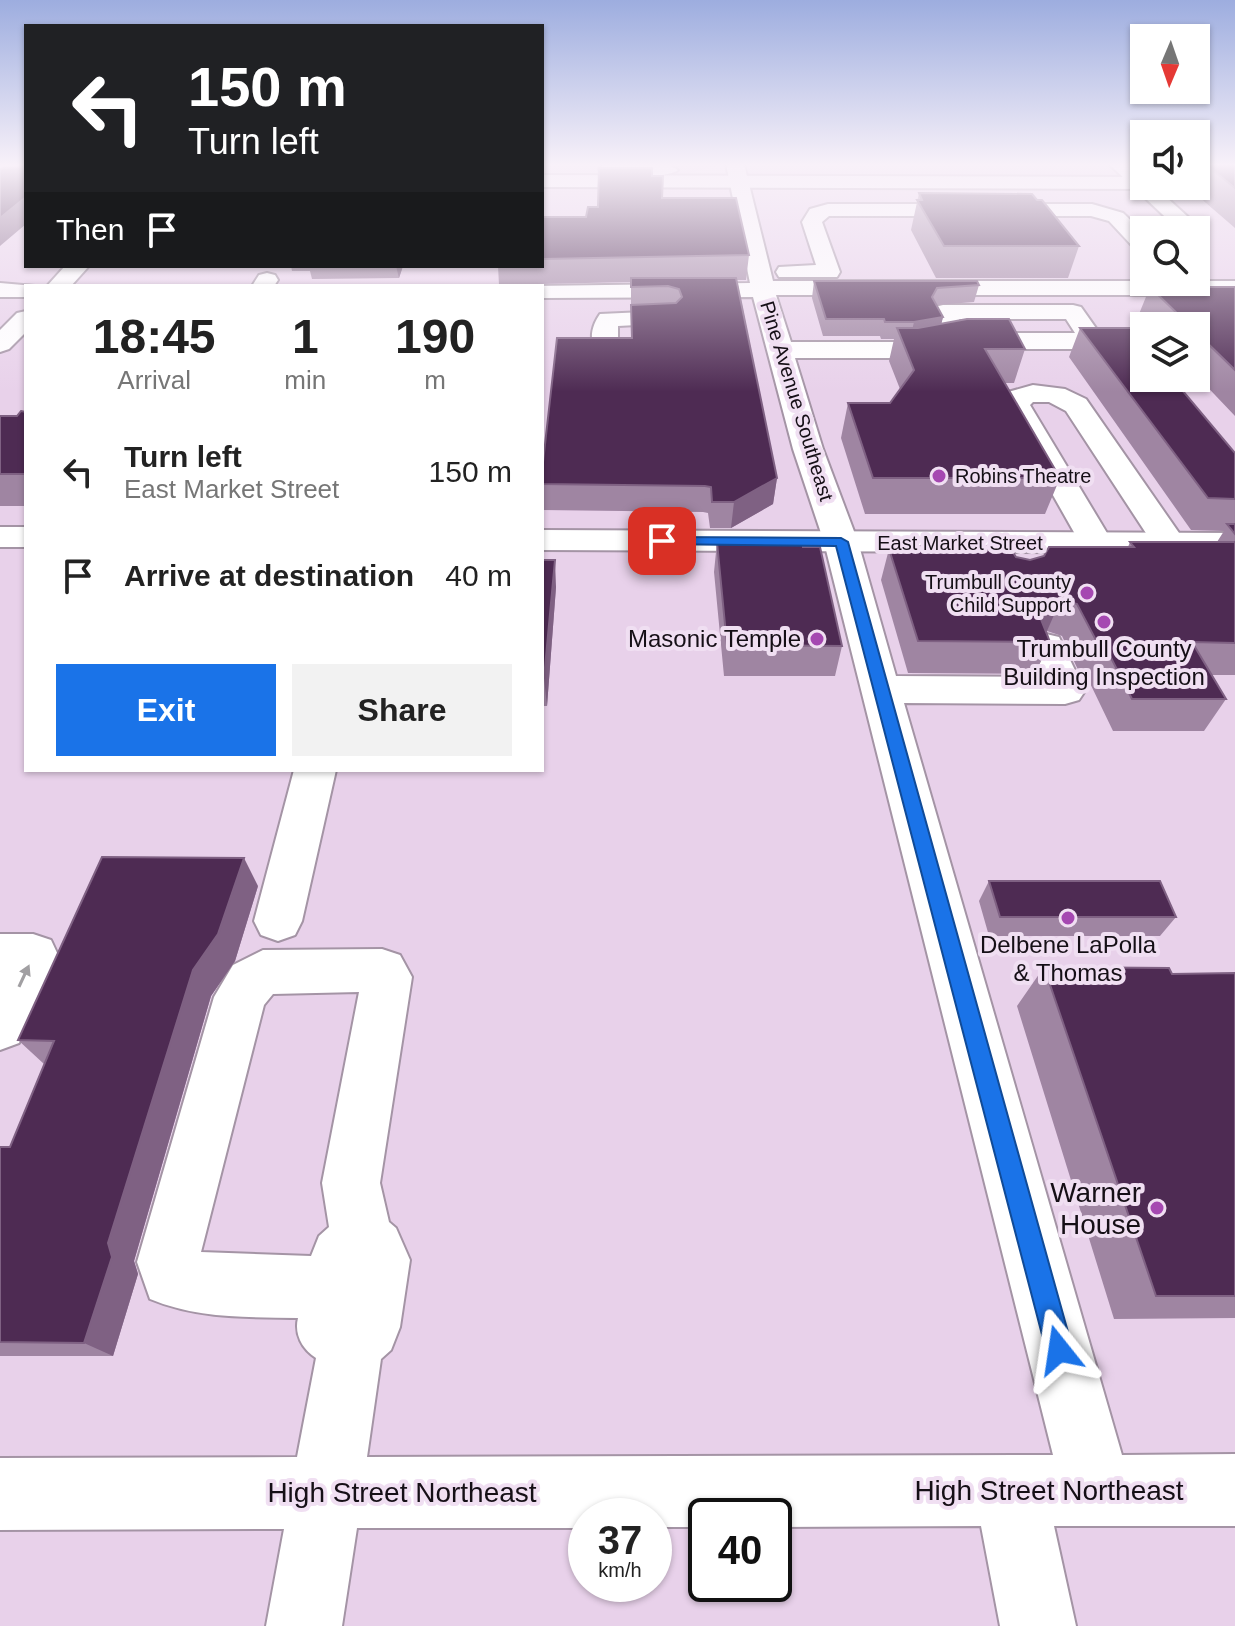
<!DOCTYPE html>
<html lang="en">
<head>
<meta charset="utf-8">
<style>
	:root { --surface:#fff; --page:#f2f2f2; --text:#222; --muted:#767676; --accent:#1a73e8 }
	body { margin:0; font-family:Arial,sans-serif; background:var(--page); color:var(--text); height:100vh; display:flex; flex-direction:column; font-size:30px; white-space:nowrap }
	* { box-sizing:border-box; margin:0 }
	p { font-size:26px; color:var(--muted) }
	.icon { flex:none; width:44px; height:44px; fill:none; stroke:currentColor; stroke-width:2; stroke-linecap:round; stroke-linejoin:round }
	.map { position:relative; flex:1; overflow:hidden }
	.drawer { position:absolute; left:24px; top:284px; width:520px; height:488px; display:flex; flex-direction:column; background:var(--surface); border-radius:0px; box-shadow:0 2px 6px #0004 }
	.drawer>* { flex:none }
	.hud { position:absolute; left:24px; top:24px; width:520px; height:244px; border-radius:0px; box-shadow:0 2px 6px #0004; background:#202124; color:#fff; overflow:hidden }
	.needle { width:52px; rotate:182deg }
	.tools { position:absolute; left:1130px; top:24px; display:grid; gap:16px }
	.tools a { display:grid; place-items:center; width:80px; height:80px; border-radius:0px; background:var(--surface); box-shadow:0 2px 6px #0004; font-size:40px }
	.speed { position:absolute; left:568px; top:1498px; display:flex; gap:16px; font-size:40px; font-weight:700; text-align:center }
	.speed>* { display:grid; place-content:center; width:104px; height:104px; border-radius:50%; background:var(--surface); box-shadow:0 2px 6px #0004; line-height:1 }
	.speed small { font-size:20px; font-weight:400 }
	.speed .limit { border:4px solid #111; border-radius:12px; background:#fff; color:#111 }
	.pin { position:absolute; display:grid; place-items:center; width:68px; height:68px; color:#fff; margin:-34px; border-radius:16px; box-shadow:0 4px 12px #0006 }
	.me { position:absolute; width:88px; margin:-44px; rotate:345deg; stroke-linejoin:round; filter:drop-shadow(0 0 6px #0008) }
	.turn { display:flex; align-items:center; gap:28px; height:168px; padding:0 32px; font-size:36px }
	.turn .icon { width:104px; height:104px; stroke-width:2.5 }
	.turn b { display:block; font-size:56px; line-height:68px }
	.then { display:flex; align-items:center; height:76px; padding:0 32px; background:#0003; gap:16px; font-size:30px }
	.eta { display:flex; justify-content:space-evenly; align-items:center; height:136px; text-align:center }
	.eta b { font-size:48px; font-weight:700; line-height:56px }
	.cta { display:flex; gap:16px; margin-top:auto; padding:16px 32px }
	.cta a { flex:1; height:92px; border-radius:0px; background:var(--accent); color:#fff; font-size:32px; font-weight:700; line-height:92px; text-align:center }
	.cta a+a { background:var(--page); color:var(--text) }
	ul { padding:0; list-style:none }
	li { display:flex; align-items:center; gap:24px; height:104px; padding:0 32px }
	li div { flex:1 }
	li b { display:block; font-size:30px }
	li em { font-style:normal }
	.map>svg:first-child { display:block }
	.built { fill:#e8d1ea; fill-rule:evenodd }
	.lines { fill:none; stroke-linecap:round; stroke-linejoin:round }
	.minor-casing { stroke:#a494a5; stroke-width:4 }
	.major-casing { stroke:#a494a5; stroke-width:4 }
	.minor { fill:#fff; fill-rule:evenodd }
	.major { fill:#fff; fill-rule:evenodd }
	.wall { fill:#9f85a2 }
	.shaded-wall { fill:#7f6183 }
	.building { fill:#4e2b53; stroke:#7f6183; stroke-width:2 }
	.oneway { fill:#a19fa2 }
	.route { fill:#1a73e8; stroke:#114b97; stroke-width:2 }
	.poi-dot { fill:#a548b1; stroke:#f0dff2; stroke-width:3 }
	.labels { text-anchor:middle; stroke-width:8; stroke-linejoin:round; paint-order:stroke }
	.far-street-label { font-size:20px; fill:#150f16; stroke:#f0dff2 }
	.far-poi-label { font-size:20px; fill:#150f16; stroke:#f0dff2; text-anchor:start }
	.poi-label { font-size:24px; fill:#150f16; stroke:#f0dff2 }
	.near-poi-label { font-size:28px; fill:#150f16; stroke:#f0dff2; text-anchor:end }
	.near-street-label { font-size:28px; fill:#150f16; stroke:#f0dff2 }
</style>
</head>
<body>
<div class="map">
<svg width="1235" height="1626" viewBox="0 0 1235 1626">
	<rect width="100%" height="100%" fill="#f0dff2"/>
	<path class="built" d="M542,164H717V166L689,173L542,172Z
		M735,164H1144V186H1196V164H1235V1626H0V178H26V266H542V181L740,183ZM1144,230H1196V282H1144ZM26,286H542V770H26ZM1144,326H1196V378H1144ZM586,1516H654V1584H586ZM706,1516H774V1584H706Z"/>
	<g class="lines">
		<g class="minor-casing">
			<path id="minor" d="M605,164L669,165L678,170C668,179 609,178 599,169Z
				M726,164H744L773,281H1235V295H776L791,342H910L943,337L931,312L935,307L943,305H1073L1081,307L1105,341L1101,346L1092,349H960L910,358H795L823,449L858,542L896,676L1040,677L1027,646L1033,637L1046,634L1059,637L1085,691L1079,700L1065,704L904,703L1122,1455L1235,1454V1526H1054L1076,1626H1000L981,1526L774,1527V1516H706V1527H654V1516H586V1528H357L342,1626H266L284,1529L0,1530V1458L297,1457L316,1358C302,1349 294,1334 298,1318C247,1317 198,1319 150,1299L137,1262L214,997L233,965L263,950L382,949L400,955L412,977L380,1183L389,1222L396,1228L410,1260L400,1327L391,1350L381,1359L367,1457L1053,1455L824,542L793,449L753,297L542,298V286H534L750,283ZM959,319H1066L1075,333H967ZM359,992L322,1183L329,1227L319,1236L311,1256L201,1252L264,1005L273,994Z
				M1109,164H1129L1144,178V186H1154L1198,226L1201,230L1198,234L1196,230H1179Z
				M828,204H1092L1123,213L1144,233V251L1136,250L1109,221L1091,216H829L822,222L840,272L837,277H779L776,272L779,267L816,265L802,222L810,209Z
				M65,266H89L71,286H47Z
				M267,273L275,275L278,280L274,286H252L259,275Z
				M0,283L35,286H26V297H0Z
				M26,311V332L9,349L0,352V330L17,313Z
				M666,311L675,313L678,318L675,323L618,326V344L614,349H596C588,338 593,324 600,314Z
				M1033,385L1065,389L1086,399L1186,543L1181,550L1169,553L1157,550L1066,411L1049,402H1033L1030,405L1113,543L1108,550L1096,553L1084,550L1002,405L1008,392Z
				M294,770H336L302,921L295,935L278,941L261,935L254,921Z
				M0,934H33L51,940L58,955L19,1043L0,1050Z"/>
		</g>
		<g class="major-casing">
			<path id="major" d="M542,175L1144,177V186H1151L1144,189L542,187Z
				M0,527H26V547H0Z
				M542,530L1235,533V553L542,550Z"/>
		</g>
		<use href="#minor" class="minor"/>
		<use href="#major" class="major"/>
	</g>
	<path class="wall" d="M1196,164H1235V228L1191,190L1193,186H1196V179L1198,174L1196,176Z
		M652,176L662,198L749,255L746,280H737L777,478L773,504L731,528H710L708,513L703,512L542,510V471L631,338V282L499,285L498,266H542V217H586L598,207Z
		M919,193L1079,246L1068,278H936L911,230Z
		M291,266H403L399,278L312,279L310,271H292Z
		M814,281L979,285L974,302L937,305L943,317L941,324L1025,349L1014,383H1004L1060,478L1045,514H865L841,438L848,403H890L900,389L889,361L894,339H881L880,336H823L812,298Z
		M1150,287H1235V416L1196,375V326H1150L1139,314Z
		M1080,328L1235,453V675H1211L1226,699L1204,731H1113L1087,677L1081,676L1062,636L1047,631L1050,642L1035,674L908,673L881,580L889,549H909L910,546L1016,557L1030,560L1128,547L1130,542H1217L1224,531L1191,530L1069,357Z
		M26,412V506H0V416H17Z
		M717,542L803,547L842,646L835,676H724L714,572Z
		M542,560L556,587L547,706H542Z
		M989,881L1176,917L1160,936H989L979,901Z
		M258,886L235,961L211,996L134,1261L138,1274L113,1356H0V1147H10L44,1064L18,1040Z
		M1044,967L1172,974L1235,973V1318L1114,1319L1017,1006Z"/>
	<path class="shaded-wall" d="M1196,164H1201L1196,176Z
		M26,197V224L0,246V218Z
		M396,266H403L399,278Z
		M943,317L939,334L910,339L914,322Z
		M777,478L773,504L731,528L734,502Z
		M555,560L556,587L547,706L544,678Z
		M1061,599L1047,631L1032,634L1024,644L1038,612L1046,602Z
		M244,858L258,886L235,961L211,996L134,1261L138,1274L113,1356L84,1343L108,1243L193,970Z"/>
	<path class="building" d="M20,164H26V197L0,218V170L3,168L20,167Z
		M1205,164H1235V188Z
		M599,168H652V176H663L662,198H736L749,255L542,259V217H586L588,207H598Z
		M919,193L1032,194L1037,200H1042L1079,246H944L917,200H922Z
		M631,278H736L777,478L734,502H712L711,487L705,486L542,484V471L557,338H632L631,305L676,303L682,297L679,289L668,286L631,287Z
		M814,281H977L979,285L937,288L932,297L943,317L914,322H885L884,319H826Z
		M1150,287H1235V370L1196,332V326H1190Z
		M967,319H1009L1025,349H985L1060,478H873L848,403H890L914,370L897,328H918Z
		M1080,328H1131L1144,344V378H1172L1235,453V499L1208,498Z
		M21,411L26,412V474H0V416H17Z
		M1227,524H1235V534Z
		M717,542H803V547H820L842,646L727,645Z
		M1130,542H1235V643L1192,642L1226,699H1132L1104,644H1098L1077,604L1061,599L1046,602L1038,612L1050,642L918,641L889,549H911L910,546H1009L1016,557L1030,560L1044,556L1049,547H1134Z
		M542,560H555L544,678H542Z
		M102,857L244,858L218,934L193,970L108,1243L112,1257L84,1343L0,1342V1147H10L54,1041L18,1040Z
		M989,881H1160L1176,917H1000Z
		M1044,967L1169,968L1172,974L1235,973V1296H1156Z"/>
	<defs><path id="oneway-solid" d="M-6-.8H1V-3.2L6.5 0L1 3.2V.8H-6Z" transform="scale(2)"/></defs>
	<use class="oneway" href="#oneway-solid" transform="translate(24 976) rotate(-65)"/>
	<linearGradient id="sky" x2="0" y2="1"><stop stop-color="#9daddf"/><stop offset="0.42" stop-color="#f8f1f9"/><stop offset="1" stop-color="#f8f1f9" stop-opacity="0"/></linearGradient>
	<rect width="1235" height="392" fill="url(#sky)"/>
	<path class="route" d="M662,537L841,538L848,542L1073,1350L1069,1359L1059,1363L1050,1359L1046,1350L836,546L657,544L655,541Z"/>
	<g class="poi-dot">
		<circle cx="939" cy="476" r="8"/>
		<circle cx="1087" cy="593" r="8"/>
		<circle cx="1104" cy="622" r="8"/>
		<circle cx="817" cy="639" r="8"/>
		<circle cx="1068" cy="918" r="8"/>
		<circle cx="1157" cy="1208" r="8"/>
	</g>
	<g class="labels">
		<g class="far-street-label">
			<text transform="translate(797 401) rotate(73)" y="7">Pine Avenue Southeast</text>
			<text x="960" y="550">East Market Street</text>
		</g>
		<g class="far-poi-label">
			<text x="955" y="483">Robins Theatre</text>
			<text x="1071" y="589" text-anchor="end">Trumbull County<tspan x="1071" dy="23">Child Support</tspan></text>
		</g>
		<g class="poi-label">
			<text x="801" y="647" text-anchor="end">Masonic Temple</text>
			<text x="1104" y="657">Trumbull County<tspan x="1104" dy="28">Building Inspection</tspan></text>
			<text x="1068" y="953">Delbene LaPolla<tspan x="1068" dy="28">&amp; Thomas</tspan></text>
		</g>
		<g class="near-poi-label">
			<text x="1141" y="1202">Warner<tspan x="1141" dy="32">House</tspan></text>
		</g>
		<g class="near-street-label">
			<text x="1049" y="1500">High Street Northeast</text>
			<text x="402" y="1502">High Street Northeast</text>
		</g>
	</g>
</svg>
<div class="tools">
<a><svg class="needle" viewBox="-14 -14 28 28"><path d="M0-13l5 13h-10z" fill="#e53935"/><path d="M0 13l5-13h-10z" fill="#767676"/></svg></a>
<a><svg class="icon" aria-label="sound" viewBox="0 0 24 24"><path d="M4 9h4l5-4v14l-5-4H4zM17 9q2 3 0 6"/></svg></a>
<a><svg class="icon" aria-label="search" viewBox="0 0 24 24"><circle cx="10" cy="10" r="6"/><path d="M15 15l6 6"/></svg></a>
<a><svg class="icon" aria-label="layers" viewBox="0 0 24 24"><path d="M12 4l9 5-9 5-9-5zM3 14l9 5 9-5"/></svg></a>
</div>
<div class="speed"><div>37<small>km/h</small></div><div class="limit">40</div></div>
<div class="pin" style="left:662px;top:541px;background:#d93025"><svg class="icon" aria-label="arrive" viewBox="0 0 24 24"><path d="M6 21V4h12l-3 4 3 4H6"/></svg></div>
<svg class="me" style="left:1059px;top:1350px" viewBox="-20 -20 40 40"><path d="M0-17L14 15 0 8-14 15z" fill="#1a73e8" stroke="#fff" stroke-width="4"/></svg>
<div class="hud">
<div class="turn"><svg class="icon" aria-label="left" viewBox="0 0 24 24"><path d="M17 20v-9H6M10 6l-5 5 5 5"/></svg><div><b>150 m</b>Turn left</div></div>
<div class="then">Then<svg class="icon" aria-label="arrive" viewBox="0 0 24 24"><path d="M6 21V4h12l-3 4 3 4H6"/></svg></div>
</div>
<section class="drawer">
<div class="eta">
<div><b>18:45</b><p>Arrival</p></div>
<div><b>1</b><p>min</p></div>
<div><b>190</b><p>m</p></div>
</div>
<ul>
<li><svg class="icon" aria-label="left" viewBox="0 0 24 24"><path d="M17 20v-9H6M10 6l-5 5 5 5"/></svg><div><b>Turn left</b><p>East Market Street</p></div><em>150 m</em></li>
<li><svg class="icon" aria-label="arrive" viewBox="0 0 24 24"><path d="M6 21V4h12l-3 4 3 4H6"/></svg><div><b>Arrive at destination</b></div><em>40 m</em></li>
</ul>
<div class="cta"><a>Exit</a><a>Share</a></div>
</section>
</div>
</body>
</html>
